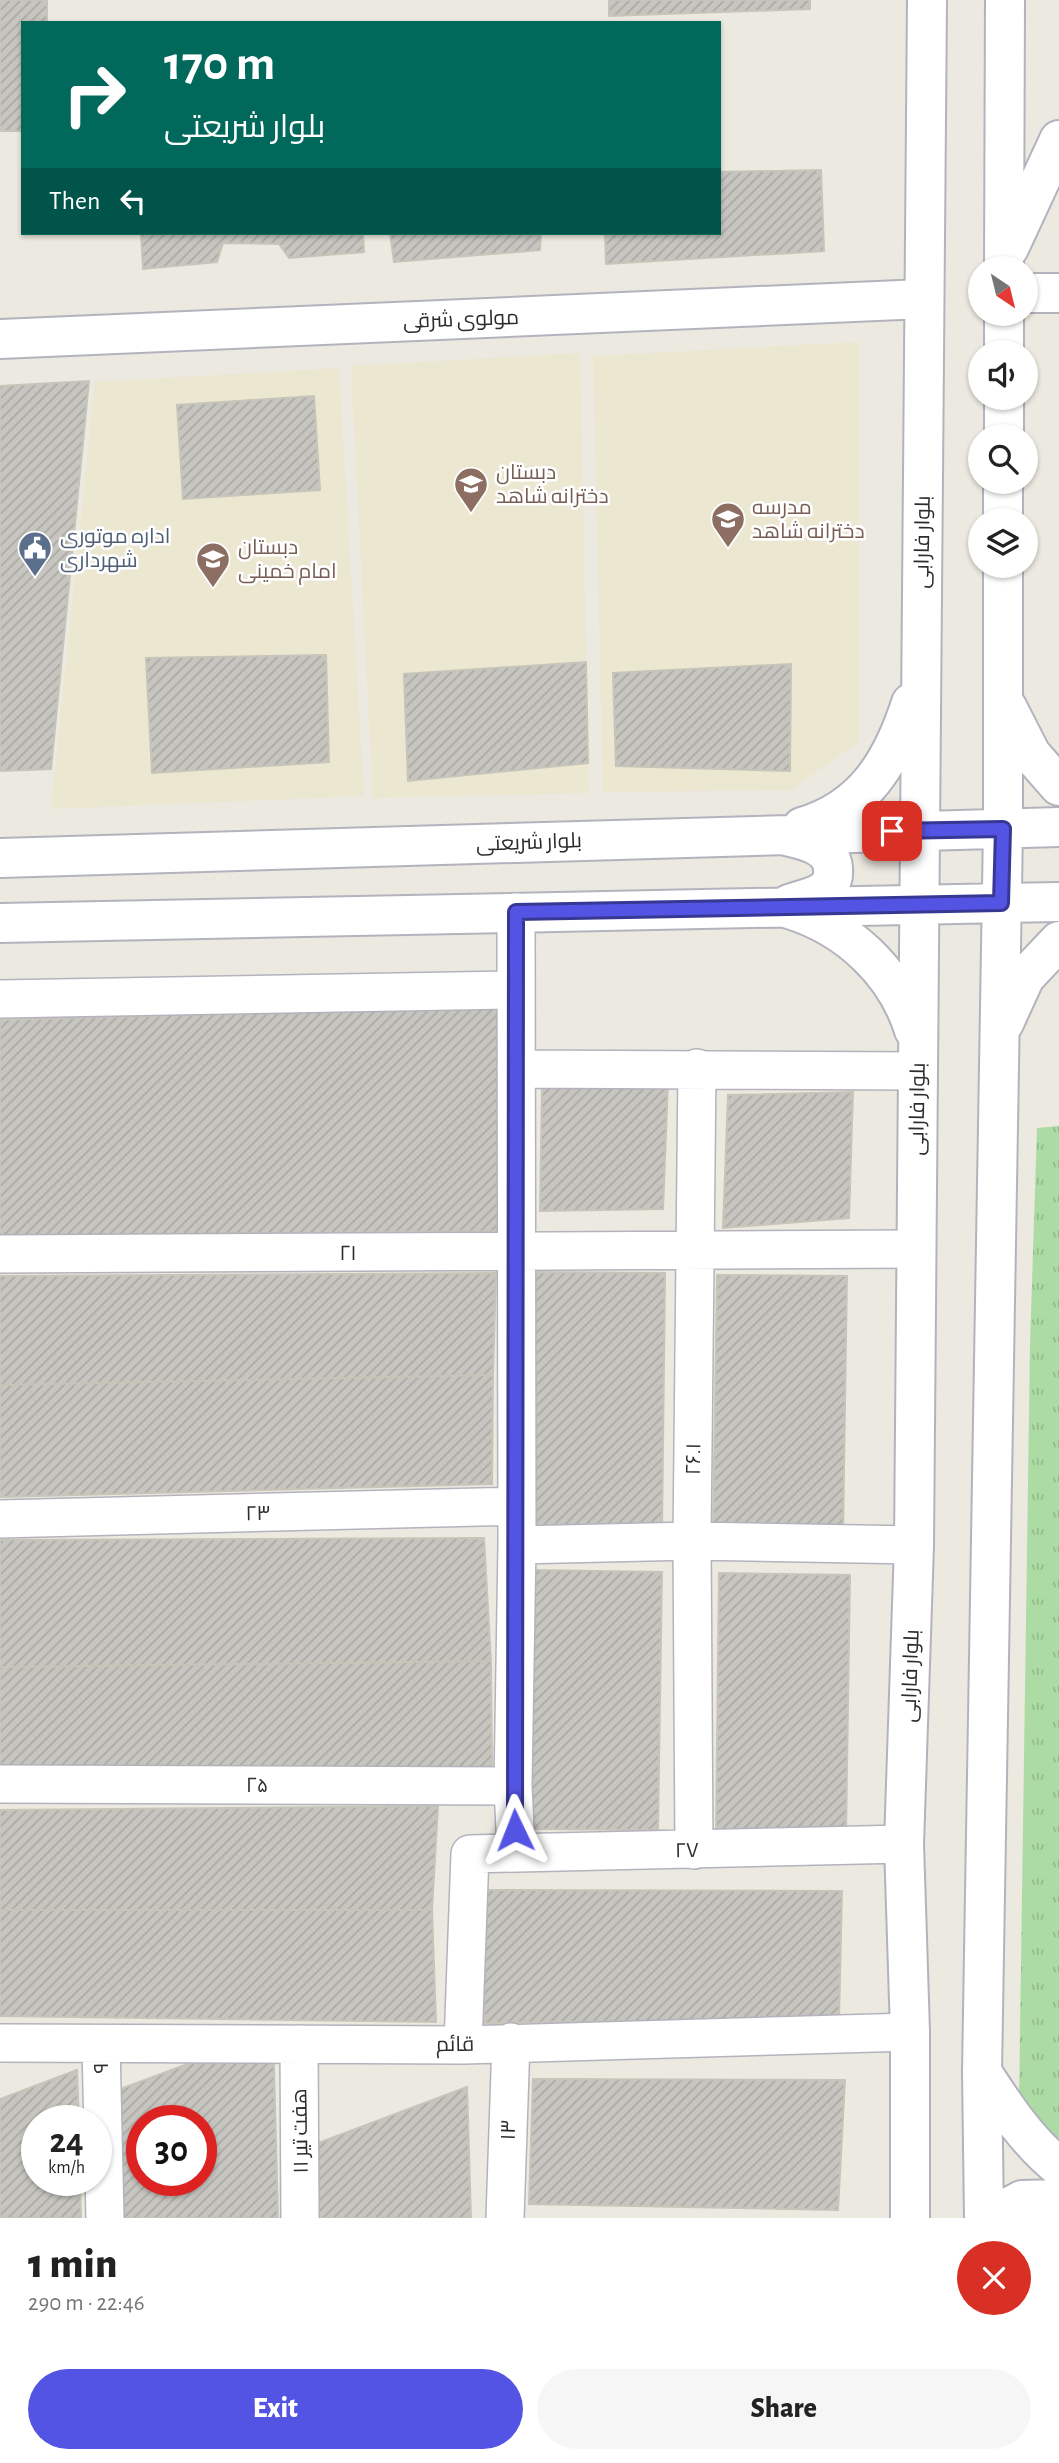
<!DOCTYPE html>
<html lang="en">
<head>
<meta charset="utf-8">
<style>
	:root { --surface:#fff; --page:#f6f6f6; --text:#222; --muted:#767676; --accent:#5454e4 }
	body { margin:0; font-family:"Alegreya Sans",Cairo,sans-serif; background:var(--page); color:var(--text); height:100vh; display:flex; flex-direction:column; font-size:26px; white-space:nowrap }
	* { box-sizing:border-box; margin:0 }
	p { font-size:23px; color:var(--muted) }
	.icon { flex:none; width:38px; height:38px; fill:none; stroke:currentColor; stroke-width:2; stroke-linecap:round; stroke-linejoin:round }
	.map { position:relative; height:2218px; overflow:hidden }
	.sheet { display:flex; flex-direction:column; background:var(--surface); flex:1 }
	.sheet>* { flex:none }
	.hud { position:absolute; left:21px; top:21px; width:700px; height:214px; border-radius:0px; box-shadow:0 2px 5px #0004; background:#00695c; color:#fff; overflow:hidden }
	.needle { width:46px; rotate:145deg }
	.buttons { position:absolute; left:968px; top:256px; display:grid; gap:14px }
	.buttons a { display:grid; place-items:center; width:70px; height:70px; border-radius:50%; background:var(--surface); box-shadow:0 2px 5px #0004; font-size:35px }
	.speed { position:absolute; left:21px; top:2105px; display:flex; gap:14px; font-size:35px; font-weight:700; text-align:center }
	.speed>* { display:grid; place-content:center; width:91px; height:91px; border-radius:50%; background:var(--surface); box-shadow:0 2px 5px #0004; line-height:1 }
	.speed small { font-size:18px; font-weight:400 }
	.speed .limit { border:10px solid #d22; background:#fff; color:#111 }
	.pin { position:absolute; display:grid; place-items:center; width:60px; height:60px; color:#fff; margin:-30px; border-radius:14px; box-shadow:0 4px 10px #0006 }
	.me { position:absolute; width:77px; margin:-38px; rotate:358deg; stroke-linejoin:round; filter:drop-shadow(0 0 5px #0008) }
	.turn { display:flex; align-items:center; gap:24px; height:147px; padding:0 28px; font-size:32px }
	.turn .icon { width:91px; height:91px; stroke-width:2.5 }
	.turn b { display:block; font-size:49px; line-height:60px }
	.then { display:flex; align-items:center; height:66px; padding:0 28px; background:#0003; gap:14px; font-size:26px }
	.round { display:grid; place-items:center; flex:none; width:74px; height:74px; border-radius:37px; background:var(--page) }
	.summary { display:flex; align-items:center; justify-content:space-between; height:119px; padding:0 28px }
	h1 { font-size:42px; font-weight:800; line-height:52px }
	.primary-button { display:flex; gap:14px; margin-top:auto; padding:14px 28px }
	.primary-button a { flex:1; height:80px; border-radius:42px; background:var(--accent); color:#fff; font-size:28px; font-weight:800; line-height:80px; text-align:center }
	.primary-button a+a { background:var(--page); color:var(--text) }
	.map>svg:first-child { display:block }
	.education { fill:#ebe7d1 }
	.park { fill:url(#park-tufts) }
	.building { fill:url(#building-hatch); stroke:#c7c5b9; stroke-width:2; fill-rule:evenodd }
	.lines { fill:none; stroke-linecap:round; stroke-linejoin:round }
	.street-casing { stroke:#b3b3be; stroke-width:40 }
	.secondary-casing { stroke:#b3b3be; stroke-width:42 }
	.street { stroke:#fff; stroke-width:37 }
	.secondary { stroke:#fff; stroke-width:38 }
	.route-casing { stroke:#373794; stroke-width:18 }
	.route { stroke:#5454e4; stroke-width:12 }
	.labels { text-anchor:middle; stroke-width:5; stroke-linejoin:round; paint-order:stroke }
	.street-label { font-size:21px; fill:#2c2c2c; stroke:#fff }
	.education-label { font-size:21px; fill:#785e54; stroke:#fff; text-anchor:start }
	.service-label { font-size:21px; fill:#4e5e75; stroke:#fff; text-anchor:start }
</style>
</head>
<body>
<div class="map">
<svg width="1059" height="2218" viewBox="0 0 1059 2218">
	<defs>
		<pattern id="park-tufts" width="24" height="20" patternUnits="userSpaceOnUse" patternTransform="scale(1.75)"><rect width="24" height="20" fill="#acdba3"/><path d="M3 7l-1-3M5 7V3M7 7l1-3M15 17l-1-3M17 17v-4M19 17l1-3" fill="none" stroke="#94bc8c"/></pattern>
		<pattern id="building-hatch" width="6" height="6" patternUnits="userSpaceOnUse" patternTransform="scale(1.75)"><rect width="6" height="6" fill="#c7c5bf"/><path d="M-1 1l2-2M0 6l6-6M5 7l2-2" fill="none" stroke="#aba9a4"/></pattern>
	</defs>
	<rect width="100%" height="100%" fill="#ece9e0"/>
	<path class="education" d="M859,342V742L790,790L603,792L593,356Z
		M580,353L589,793L373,798L351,366Z
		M339,368L364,796L51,809L95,382Z"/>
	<path class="park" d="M1059,1126V2143L1019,2103L1030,1345L1037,1128Z"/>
	<path class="building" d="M0,0H47V23H23V131H0Z
		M609,0H810V9L609,16Z
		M821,170L824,251L606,264L605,233H719V172Z
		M141,233H363L364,252L289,258L279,244L223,243L217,262L143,269Z
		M390,233H541L540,250L394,262Z
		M89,381L51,769L0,771V386Z
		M314,396L320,490L183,499L177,405Z
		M326,655L329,762L152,773L146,658Z
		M586,662L588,763L408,781L404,674Z
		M791,664L790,771L616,766L613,673Z
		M500,1006L502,1231L0,1236V1020Z
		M668,1082L663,1209L540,1211L542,1086Z
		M853,1092L849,1218L723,1228L728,1095Z
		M535,1272L665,1273L662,1531L531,1530Z
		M496,1273L493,1375L0,1385V1276Z
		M717,1275L847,1276L843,1534L713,1533Z
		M493,1375L492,1484L0,1497V1385Z
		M484,1538L491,1661L0,1667V1540Z
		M532,1570L662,1572L658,1830L528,1829Z
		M719,1573L850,1575L846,1833L716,1832Z
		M491,1661L492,1768L0,1767V1667Z
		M438,1806L432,1910H0V1810Z
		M484,1890L842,1891L839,2019L484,2023Z
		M0,1910H432L436,2022L0,2016Z
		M273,2032L278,2218H123L118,2090ZM142,2121H201V2180H142Z
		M77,2070L79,2121H37V2180H80L81,2218H0V2099Z
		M533,2079L845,2080L838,2210L529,2204Z
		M467,2087L471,2218H316L313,2145Z"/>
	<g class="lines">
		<g class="street-casing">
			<path id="street" d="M0,999L516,990
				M516,1069L918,1071
				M0,1254L916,1249
				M0,1519L517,1506
				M517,1545L692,1541L914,1545
				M0,1784L513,1786
				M694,1850L692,1541L697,1068
				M516,1852L513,1786L517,1545L516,912
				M0,2043L463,2045L910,2032
				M299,2044L300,2218
				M101,2045L105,2218
				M463,2045L470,1854L904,1844
				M505,2218L511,2042"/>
		</g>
		<g class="secondary-casing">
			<path id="secondary" d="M1009,248L1059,140
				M1004,268L1005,0
				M1026,293H1059
				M0,339L923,299
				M1004,352V313
				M1004,436V397
				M1003,520V481
				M1007,707L1031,754L1059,786
				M802,827C864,809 892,762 911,703
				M786,836C808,841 835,847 833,874C833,881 828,888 822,892C812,898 800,900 789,904
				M0,858L1059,827
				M789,909C848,927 896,972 914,1030
				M0,923L1059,902
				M1004,1023L1025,977L1059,941
				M982,2072C1005,2107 1026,2140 1059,2167
				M910,2218V2032L904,1844L914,1545L927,0
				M984,2218L982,2072L1003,829V565
				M989,2218L1022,2200L1059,2199"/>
		</g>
		<use href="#street" class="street"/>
		<use href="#secondary" class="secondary"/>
	</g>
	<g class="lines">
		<g class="route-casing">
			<path id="route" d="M515,1830L516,912L1001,903L1003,829L892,831"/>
		</g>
		<use href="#route" class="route"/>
	</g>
	<defs>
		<g id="school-pin" transform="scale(1.75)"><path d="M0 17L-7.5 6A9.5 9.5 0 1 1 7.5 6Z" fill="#8d6e63" stroke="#fff"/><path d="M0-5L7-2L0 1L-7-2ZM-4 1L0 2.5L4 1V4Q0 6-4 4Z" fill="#fff"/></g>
		<g id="civic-pin" transform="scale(1.75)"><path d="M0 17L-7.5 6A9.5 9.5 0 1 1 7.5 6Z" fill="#5c6f8a" stroke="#fff"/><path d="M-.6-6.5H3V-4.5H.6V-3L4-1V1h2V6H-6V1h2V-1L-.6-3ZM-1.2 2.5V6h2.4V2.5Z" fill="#fff"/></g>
	</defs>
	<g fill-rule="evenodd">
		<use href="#school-pin" x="471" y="484"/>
		<use href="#school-pin" x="728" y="519"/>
		<use href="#civic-pin" x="35" y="548"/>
		<use href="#school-pin" x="213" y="559"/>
	</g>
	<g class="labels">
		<g class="street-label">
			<text transform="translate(461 319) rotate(-2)" y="7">مولوی شرقی</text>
			<text transform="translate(922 542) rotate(-89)" y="7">بلوار فارابی</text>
			<text transform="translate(529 842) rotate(-2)" y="7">بلوار شریعتی</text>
			<text transform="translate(917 1109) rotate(-89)" y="7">بلوار فارابی</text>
			<text x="348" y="1260">۲۱</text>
			<text transform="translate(693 1459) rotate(-89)" y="7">۲۶.۱</text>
			<text transform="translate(258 1513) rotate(-1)" y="7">۲۳</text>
			<text transform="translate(910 1676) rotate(-88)" y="7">بلوار فارابی</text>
			<text x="257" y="1792">۲۵</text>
			<text transform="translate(687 1850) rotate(-1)" y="7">۲۷</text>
			<text transform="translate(455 2044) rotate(-1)" y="7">قائم</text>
			<text transform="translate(101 2068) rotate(-91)" y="7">۹</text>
			<text transform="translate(508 2130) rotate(-88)" y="7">۱۳</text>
			<text transform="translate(300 2131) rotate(-91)" y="7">هفت تیر ۱۱</text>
		</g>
		<g class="education-label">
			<text x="496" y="479">دبستان<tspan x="496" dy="24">دخترانه شاهد</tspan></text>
			<text x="752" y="514">مدرسه<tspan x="752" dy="24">دخترانه شاهد</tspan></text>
			<text x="238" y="554">دبستان<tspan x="238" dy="24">امام خمینی</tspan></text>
		</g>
		<g class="service-label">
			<text x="60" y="543">اداره موتوری<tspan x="60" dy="24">شهرداری</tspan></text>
		</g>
	</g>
</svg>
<div class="buttons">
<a><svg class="needle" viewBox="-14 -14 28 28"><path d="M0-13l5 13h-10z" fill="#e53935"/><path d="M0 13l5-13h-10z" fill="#767676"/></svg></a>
<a><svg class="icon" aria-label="sound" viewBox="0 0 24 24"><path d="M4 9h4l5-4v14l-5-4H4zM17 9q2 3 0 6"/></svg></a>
<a><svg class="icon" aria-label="search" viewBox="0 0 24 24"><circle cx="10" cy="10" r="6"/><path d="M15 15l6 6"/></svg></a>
<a><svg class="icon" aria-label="layers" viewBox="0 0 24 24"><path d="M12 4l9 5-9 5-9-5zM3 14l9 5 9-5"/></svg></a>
</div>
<div class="speed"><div>24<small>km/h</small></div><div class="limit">30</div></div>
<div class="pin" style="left:892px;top:831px;background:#d93025"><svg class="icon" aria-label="arrive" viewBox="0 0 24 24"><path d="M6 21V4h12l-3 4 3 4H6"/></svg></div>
<svg class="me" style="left:515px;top:1830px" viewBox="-20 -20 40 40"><path d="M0-17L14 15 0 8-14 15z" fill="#5454e4" stroke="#fff" stroke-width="4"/></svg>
<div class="hud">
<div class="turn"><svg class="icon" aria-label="right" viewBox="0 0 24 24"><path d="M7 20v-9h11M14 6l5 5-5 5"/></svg><div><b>170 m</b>بلوار شریعتی</div></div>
<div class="then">Then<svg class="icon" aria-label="left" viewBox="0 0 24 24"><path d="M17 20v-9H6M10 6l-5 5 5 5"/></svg></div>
</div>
</div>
<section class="sheet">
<div class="summary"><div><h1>1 min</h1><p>290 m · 22:46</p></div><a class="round" style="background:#d93025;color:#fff"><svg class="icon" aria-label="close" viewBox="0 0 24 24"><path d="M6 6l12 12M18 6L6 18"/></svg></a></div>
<div class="primary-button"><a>Exit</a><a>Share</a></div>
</section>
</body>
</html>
